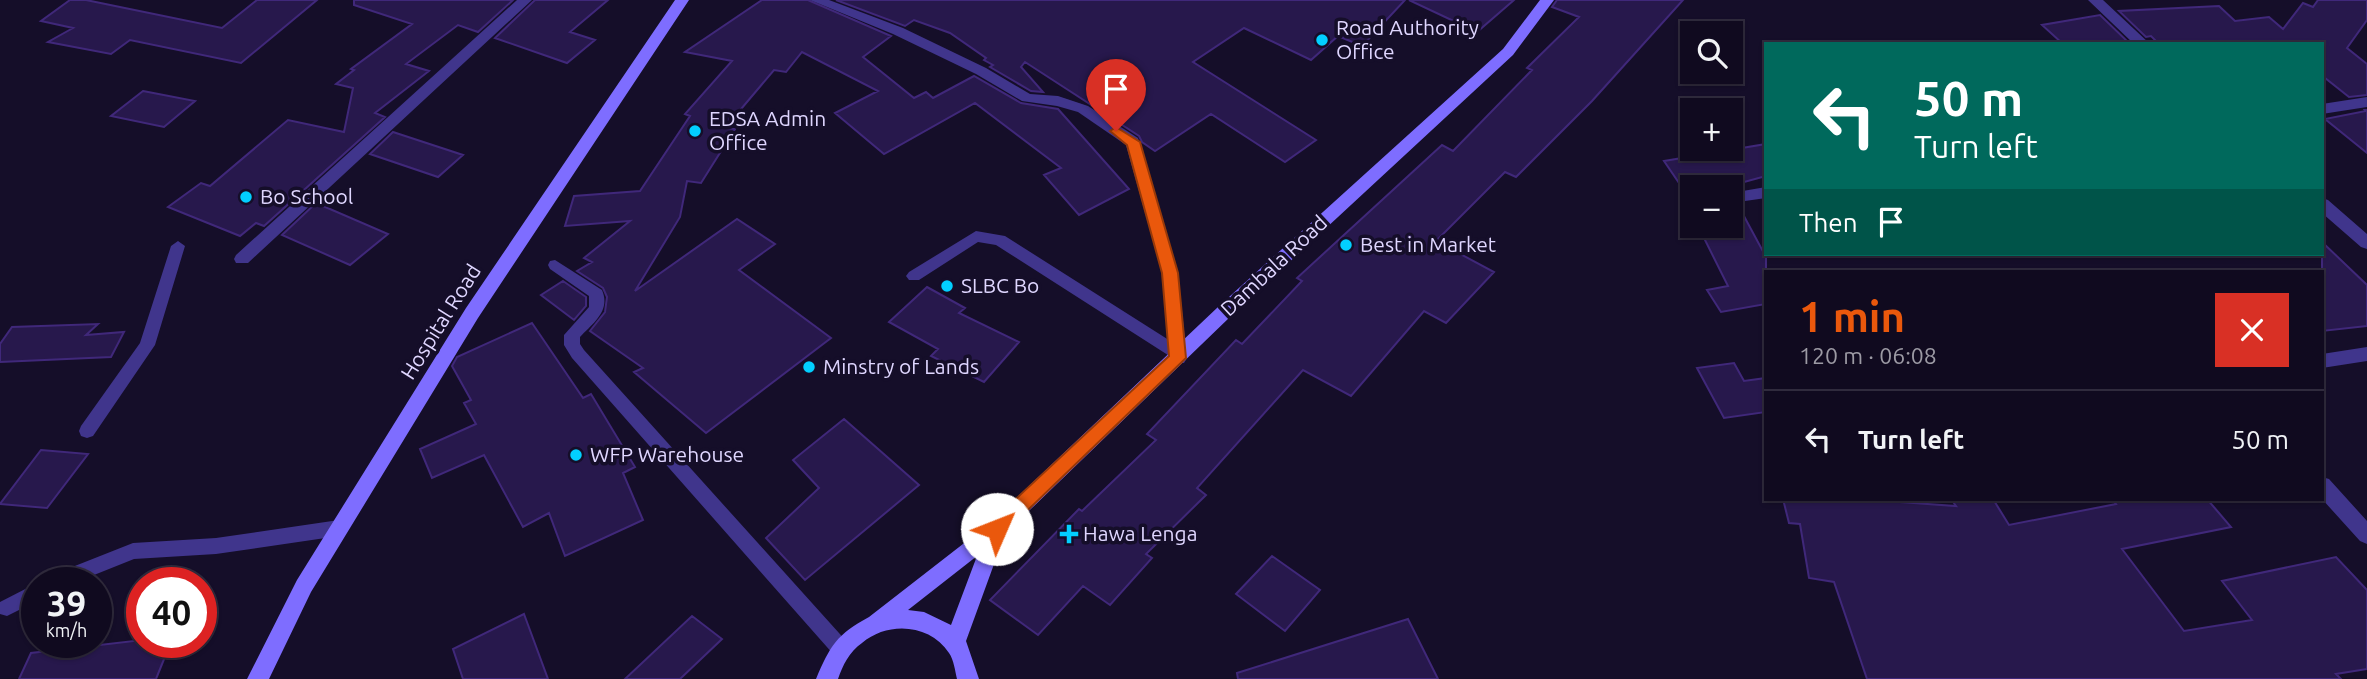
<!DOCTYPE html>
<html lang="en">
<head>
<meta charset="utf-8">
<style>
	:root { --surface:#100a1f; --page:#1e182c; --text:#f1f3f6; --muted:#9c9aa4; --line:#302b3d; --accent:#ea580c }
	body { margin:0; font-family:Ubuntu,sans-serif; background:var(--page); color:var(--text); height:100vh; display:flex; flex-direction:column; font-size:26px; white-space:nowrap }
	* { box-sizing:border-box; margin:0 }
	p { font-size:23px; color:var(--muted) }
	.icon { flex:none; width:38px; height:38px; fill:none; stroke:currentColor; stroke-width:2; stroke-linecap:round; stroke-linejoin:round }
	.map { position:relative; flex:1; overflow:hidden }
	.side { position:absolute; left:1764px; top:270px; width:560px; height:231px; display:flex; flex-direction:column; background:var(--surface); border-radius:0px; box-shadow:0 2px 5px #0004,0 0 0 2px var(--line) }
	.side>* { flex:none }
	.guide { position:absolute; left:1764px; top:42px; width:560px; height:214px; border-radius:0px; box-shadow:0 2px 5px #0004,0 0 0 2px var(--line); background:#00695c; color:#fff; overflow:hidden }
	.buttons { position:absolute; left:1680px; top:21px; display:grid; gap:14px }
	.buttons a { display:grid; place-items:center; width:63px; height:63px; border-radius:0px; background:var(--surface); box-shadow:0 2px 5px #0004,0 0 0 2px var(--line); font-size:35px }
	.speed { position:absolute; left:21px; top:567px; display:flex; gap:14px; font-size:35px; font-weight:700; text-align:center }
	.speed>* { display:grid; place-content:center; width:91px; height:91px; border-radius:50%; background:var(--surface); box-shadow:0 2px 5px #0004,0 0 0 2px var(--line); line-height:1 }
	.speed small { font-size:18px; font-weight:400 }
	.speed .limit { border:10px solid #d22; background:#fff; color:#111 }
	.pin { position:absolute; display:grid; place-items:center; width:60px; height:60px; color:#fff; margin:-72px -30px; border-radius:50% 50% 50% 0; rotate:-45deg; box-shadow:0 0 7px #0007 }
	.pin .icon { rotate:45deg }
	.me { position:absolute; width:77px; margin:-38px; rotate:46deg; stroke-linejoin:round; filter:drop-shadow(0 0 5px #0008) }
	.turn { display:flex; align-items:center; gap:24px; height:147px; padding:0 35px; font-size:32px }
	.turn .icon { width:91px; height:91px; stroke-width:2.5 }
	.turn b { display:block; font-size:49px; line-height:60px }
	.then { display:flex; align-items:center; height:66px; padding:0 35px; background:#0003; gap:14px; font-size:26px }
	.round { display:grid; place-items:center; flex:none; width:74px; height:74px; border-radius:0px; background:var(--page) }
	.overview { display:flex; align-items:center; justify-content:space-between; height:119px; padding:0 35px }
	h1 { font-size:42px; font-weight:700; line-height:52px; color:var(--accent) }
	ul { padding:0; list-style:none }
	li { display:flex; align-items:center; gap:21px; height:98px; padding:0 35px; border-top:2px solid var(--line) }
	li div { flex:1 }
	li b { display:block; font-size:26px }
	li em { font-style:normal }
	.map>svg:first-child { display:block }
	.building { fill:#27184c; stroke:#40287a; stroke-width:2 }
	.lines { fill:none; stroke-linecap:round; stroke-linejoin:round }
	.lane { fill:#40358c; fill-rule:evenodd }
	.street { fill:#40358c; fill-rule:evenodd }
	.secondary { fill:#7e6dff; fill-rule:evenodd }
	.route { fill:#ea580c; stroke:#983908; stroke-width:2 }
	.poi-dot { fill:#02cfff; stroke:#150e29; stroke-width:2.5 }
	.labels { text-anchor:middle; stroke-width:7; stroke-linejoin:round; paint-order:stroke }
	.poi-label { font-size:21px; fill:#dfd6ff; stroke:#150e29; text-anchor:start }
	.street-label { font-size:21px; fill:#dfd6ff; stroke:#150e29 }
</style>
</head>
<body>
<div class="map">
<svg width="2367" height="679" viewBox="0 0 2367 679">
	<rect width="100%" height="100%" fill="#150e29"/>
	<path class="building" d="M70,0H86L222,28L257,0H317L241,63L130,40L111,54L48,42L73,28L41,21Z
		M354,0H513L478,32L458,25L406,64L429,71L375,113L385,117L264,226L256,223L240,236L168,207L201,183L210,186L288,120L344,132L353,88L336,84L354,70L351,69L412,24L354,5Z
		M535,0H608L570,32L595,40L567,63L495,38Z
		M762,0H808L891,36L863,57L914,98L926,92L933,98L974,76L1021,103L1058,109L1129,189L1079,215L1044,175L1061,168L975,103L884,154L835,113L878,91L802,52L786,72L774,70L725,128L735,129L701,183L687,181L680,217L635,291L737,219L775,244L739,270L831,338L706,433L634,372L643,368L590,331L605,312L607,297L603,288L577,271L592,262L584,258L630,221L565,226L574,196L640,191L690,116L685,114L732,61L685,52Z
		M836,0H1405L1362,46L1338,36L1311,60L1244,28L1193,62L1316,140L1285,162L1211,114L1155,151L1142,142L1139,136L1025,62L1021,67L1043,92L1031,91L990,67L993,65L984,60L986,58L950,33L914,20L905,26Z
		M1409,0H1514L1477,32Z
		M1557,0H1683L1592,101L1516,177L1505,172L1436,241L1494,272L1446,323L1424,311L1351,396L1303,370L1197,488L1206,495L1146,554L1152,558L1110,605L1083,586L1038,635L990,600L1079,509L1082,511L1156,440L1147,434L1236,340L1242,344L1302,281L1297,278L1442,145L1453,151L1532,70L1527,68L1579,17L1552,7Z
		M2318,0H2367V20L2347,48L2367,64V95L2349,97L2325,78L2322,82V44H2159L2151,36L2146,37L2119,11L2219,6L2235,21L2269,17L2283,29L2303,3L2313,7Z
		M2100,15L2127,41L2109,44H2063L2042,25Z
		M143,91L195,101L164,127L111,116Z
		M2365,110H2367V153L2325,119L2366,111Z
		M393,132L463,155L438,177L370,154Z
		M1766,144V176L1726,187H1692V202L1664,161Z
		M316,203L388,234L350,265L282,235Z
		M1731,205H1738L1766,257V304L1721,312L1707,290L1728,286L1698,226H1731Z
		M2322,242L2367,285V326L2322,331Z
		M563,281L586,297V306L574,320L541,295Z
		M927,287L965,308L959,313L1019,342L984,382L931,356L938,349L889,322Z
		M532,323L583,398L591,394L635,467L623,473L643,520L565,556L549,513L523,527L484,455L432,478L420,449L476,424L464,403L471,400L452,366L457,357Z
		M98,324L86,335L124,332L111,357L0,362V344L12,327Z
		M1734,363L1744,381L1766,378V412L1724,418L1697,368Z
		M844,419L919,485L805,580L766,538L819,488L793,460Z
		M41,450L88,454L47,508L0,504Z
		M1783,499H1858L1956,506L1951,499H1993L2009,525L2116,504L2112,499H2207L2231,527L2122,549L2184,631L2252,620L2222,581L2336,557L2367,590V669L2336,674L2341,679H1867L1834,582L1809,578L1800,524L1789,523Z
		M1272,556L1320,590L1285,631L1236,594Z
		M524,614L548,679H463L453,649Z
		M692,616L722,639L680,679H625Z
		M1408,619L1438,679H1238L1237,673Z
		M142,640V642H171L156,679H19L31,653Z"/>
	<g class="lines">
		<path class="lane" d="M976,231L1005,236L1183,349L1185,353L1183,357H1171L996,245L978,242L919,280H909L906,276L909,272Z
			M178,241L185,246L155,345L93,436L87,438L81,436L79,431L81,426L140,343L171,246Z
			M555,260L602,290C611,311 593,323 580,337V344L584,350L848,643L850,649L848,655L841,658L834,655L572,358L564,345V335L589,307V296L550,269L548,265L550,261Z
			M339,520L345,523L348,528L345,533L339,536L216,554L134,559L74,583H44L47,577L133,543L216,538Z
			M37,583V601L7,616L0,614V602Z"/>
		<path class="street" d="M517,0H532L248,263H236L234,259L236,255Z
			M810,0H829L903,28L986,68L1030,94L1058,96L1088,106L1138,138L1178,273L1187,358L1184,363H1172L1169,358L1162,273L1126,145L1078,112L1057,106L1022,101L976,74L893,34Z
			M2088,0H2103L2150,44H2134Z
			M2367,97V107L2322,114V104Z
			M1766,187V198L1731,203V193Z
			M2322,198L2328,200L2367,234V249L2361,247L2322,213Z
			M2367,347V361L2322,368V354Z
			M2322,477L2329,479L2367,521V544L2360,541L2322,499Z"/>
		<path class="secondary" d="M675,0H689L478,318L311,592L269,679H247L297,580L466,308Z
			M1540,0H1554L1513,55L1230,317L1005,534L966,641L979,679H957C955,671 954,660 949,653C930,624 888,621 862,643C849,652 843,665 838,679H816C830,646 837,634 869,617L990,523L1218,307L1503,49ZM977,556L951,625L924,612L908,610Z"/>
	</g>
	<path class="route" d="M1116,127L1140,142L1178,273L1186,358L1003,534L997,537L990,534L988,529L990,523L1169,356L1162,273L1127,145L1110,131Z"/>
	<g class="poi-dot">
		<circle cx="1322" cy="40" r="7"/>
		<circle cx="695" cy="131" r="7"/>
		<circle cx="246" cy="197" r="7"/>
		<circle cx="1346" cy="245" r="7"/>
		<circle cx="947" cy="286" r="7"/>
		<circle cx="809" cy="367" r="7"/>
		<circle cx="576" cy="455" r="7"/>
		<path d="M1065.5 523.5h7v7h7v7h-7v7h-7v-7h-7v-7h7z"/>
	</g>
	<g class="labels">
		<g class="poi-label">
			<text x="1336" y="35">Road Authority<tspan x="1336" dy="24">Office</tspan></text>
			<text x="709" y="126">EDSA Admin<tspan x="709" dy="24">Office</tspan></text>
			<text x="260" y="204">Bo School</text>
			<text x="1360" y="252">Best in Market</text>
			<text x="961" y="293">SLBC Bo</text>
			<text x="823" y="374">Minstry of Lands</text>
			<text x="590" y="462">WFP Warehouse</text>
			<text x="1083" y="541">Hawa Lenga</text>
		</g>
		<g class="street-label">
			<text transform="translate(1274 266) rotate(-43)" y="7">Dambala Road</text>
			<text transform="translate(441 322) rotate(-58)" y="7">Hospital Road</text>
		</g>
	</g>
</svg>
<div class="buttons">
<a><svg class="icon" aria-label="search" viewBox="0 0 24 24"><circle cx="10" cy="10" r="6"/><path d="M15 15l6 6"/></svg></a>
<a>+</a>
<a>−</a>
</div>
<div class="speed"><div>39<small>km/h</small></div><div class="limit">40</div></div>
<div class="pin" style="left:1116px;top:131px;background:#d93025"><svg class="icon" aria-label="arrive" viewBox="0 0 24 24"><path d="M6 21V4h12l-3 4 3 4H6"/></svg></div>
<svg class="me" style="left:997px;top:529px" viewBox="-20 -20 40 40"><circle r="19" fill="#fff"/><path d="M0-13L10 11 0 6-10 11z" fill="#ea580c"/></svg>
<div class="guide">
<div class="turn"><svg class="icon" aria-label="left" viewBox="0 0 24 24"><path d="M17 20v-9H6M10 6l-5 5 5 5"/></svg><div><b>50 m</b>Turn left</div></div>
<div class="then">Then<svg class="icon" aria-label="arrive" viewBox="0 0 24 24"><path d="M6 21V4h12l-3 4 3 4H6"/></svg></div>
</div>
<section class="side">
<div class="overview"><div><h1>1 min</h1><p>120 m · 06:08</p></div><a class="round" style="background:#d93025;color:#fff"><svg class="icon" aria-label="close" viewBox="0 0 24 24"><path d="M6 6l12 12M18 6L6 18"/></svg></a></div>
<ul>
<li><svg class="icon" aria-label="left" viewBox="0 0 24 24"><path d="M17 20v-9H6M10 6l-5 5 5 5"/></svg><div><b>Turn left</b></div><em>50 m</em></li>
</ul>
</section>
</div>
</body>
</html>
